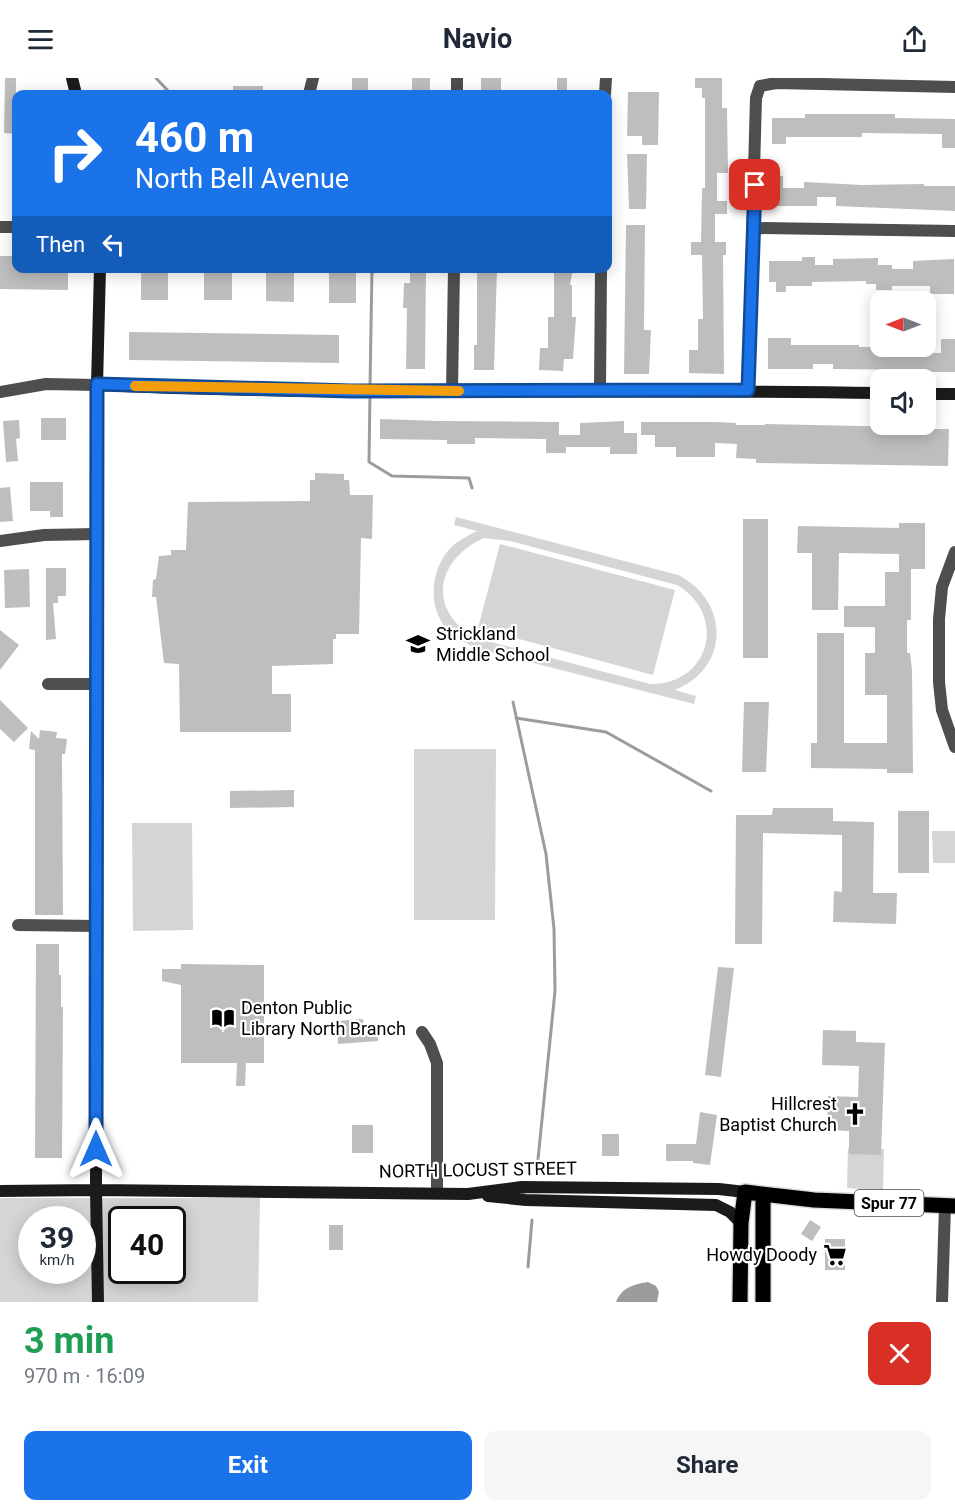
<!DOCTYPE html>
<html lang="en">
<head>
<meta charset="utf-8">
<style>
	:root { --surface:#fff; --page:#f6f6f7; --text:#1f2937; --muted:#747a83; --accent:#1a73e8 }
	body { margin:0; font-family:Roboto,sans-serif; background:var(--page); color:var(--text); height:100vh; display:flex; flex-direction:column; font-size:22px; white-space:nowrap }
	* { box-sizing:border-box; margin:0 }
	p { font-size:20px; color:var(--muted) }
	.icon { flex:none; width:33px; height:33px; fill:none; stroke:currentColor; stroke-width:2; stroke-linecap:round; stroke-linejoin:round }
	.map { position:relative; height:1224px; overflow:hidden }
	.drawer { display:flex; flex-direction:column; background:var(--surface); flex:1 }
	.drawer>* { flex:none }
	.top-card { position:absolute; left:12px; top:12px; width:600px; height:183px; border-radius:12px; box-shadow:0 3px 15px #0003; background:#1a73e8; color:#fff; overflow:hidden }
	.needle { width:39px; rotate:270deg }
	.tools { position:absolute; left:870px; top:213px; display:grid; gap:12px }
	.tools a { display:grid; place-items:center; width:66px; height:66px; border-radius:12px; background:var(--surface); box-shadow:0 3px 15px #0003; font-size:30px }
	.speed { position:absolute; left:18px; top:1128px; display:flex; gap:12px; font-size:30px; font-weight:700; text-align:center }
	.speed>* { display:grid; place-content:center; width:78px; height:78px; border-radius:50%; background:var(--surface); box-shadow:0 3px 15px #0003; line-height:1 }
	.speed small { font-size:15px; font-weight:400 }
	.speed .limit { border:3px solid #111; border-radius:9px; background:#fff; color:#111 }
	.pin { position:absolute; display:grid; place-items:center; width:51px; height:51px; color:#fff; margin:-26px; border-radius:12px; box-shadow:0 3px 9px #0006 }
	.me { position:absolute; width:66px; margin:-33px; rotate:0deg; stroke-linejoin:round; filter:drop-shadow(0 0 4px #0008) }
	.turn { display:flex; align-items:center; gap:21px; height:126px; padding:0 24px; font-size:27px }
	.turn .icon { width:78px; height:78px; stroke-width:2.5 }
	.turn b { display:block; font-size:42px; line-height:51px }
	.then { display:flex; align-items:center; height:57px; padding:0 24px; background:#0003; gap:12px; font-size:22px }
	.round { display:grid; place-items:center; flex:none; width:63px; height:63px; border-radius:12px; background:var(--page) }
	.summary { display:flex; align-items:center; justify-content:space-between; height:102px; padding:0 24px }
	h1 { font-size:36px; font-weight:700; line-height:45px; color:#1e9e55 }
	.button { display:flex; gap:12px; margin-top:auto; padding:12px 24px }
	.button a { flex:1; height:69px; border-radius:12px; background:var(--accent); color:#fff; font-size:24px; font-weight:700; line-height:69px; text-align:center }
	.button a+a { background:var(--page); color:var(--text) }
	header { display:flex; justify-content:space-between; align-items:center; height:78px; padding:0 24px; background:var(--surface); font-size:27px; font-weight:700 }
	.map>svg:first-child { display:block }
	.green { fill:#d5d5d5; fill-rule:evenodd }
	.water { fill:#9c9c9c }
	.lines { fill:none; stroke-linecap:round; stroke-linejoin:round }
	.stream { stroke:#9c9c9c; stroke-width:3 }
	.building { fill:#bebebe }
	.primary-casing { stroke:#dbdbdb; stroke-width:18 }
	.street { stroke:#4e4e4e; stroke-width:12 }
	.secondary { stroke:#1b1b1b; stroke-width:12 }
	.primary { stroke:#000; stroke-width:15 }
	.route-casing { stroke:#114b97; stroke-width:15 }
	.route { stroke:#1a73e8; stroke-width:10 }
	.slow { stroke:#f59e0b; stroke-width:10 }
	.labels { text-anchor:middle; stroke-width:4.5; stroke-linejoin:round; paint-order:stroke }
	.shield { fill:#fff; stroke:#4c4c4c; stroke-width:1.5 }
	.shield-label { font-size:16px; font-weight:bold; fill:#000 }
	.poi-label { font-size:18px; fill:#000; stroke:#fff; text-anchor:start }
	.street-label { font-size:18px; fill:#000; stroke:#fff }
</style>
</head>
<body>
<header><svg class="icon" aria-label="menu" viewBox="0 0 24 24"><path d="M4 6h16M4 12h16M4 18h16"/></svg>Navio<svg class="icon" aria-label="share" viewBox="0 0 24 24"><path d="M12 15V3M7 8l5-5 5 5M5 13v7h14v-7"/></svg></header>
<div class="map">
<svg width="955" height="1224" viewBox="0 0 955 1224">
	<rect width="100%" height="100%" fill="#fff"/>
	<path class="green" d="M456,439L678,497C730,523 730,590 675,612L696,618L694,626L475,570C467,565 458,562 451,555C428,535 429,497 447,474C455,464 465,459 477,453L454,447ZM484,460L510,463L677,507C728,537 710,607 650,606L476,560C427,533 435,482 484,460Z
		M500,466L675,512L653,597L478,550Z
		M414,671H496L495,842H414Z
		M132,745H192L193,852L133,853Z
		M932,753H955V785H933Z
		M848,1070L884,1071L883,1113L847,1110Z
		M0,1120H260L258,1224H0ZM32,1142H82V1192H32ZM122,1142H172V1192H122Z"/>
	<path class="water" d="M648,1204L656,1208L659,1214L657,1224H616C621,1210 634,1206 648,1204Z"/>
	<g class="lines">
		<path class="stream" d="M156,0L171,16
			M370,309L372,190
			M370,315L369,384L392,398L469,400L472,410
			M513,624L546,776L554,851L555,913L537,1091
			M516,640L606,654L711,713
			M528,1189L532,1142"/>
	</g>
	<path class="building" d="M5,0H16V56L4,55Z
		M352,0H368V16H352Z
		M412,0H430V16H412Z
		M481,0H501V16H481Z
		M557,0H567V16H557Z
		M695,0H722V30H727L728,95H717V123H727V136H715V164H726V177H723L724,296L689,295V272H698V241H703L702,177H691V164H701L702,110H705V20H702V10H695Z
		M233,8H263V16H233Z
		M628,14H659L658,67H642V58H627Z
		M805,36H895V40L955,41V70H942V56L862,55V59H786V66H772V40H805Z
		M627,76H647L646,131H629Z
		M771,98H783V110H804V104L862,107L924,106V108H955V133L836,128V119H817V128H771Z
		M626,147H645L644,252H651L649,296H624Z
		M0,178H16V190H68V212L0,211Z
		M802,179H815V187H833V181L878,180V187H892V191H913V183L954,181V216H930V208H892V212H876V206H866V203L812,204V208H786V214H776V204H769V183H802Z
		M141,190H168V222H141Z
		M204,190H232V222H204Z
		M266,190H294V224L266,223Z
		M329,190H356V225H329Z
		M410,190H426L425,291H406L407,230H403L404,205H410Z
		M477,190H497L494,292H474V267H477Z
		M554,190H573L570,207H572V239H576L573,281H564L563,293L539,292L540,270H548V239H554Z
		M129,254L339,257V285L129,282Z
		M768,260H791V267H859V269L923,268V275H941V261H955V294H929V292L833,291V286H813V291H768Z
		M41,340H66V362H41Z
		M380,341L438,343L559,344V357H580V345L624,343V355H637V376H610V369H566V375H546V361L475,360V366H447V362L380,361Z
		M19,342L20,360L16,361L18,383L6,384L3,343Z
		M641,344H715L736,345V347H765V346L908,349V347H929V351H949L948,388L756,385V381L736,380L737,366L715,365V379H676V369H655V357H641Z
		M315,395L344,396V402H349L350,417H373L372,461L361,460L359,556H336V561H333V586L272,588V616H291V654H180L179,586L164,585L156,519H152L153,502L156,501L159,478L171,477V472H186L188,424L310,423V402H315Z
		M30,404H63V439H50V433H30Z
		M10,409L13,443L0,444V410Z
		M743,441H768V580H743Z
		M899,445H925V491H911V542H907V575H910L912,592L913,695H887V691L811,690V665H817V555H844V665H887V617H865V575H875V549H844V528H885V494H899V476L839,475L838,532H812V475H797L798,448L899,450Z
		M46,490H66V518H58V525H53L56,561L46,562Z
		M29,491L30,529L5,530L4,492Z
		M0,552L19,567L0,592Z
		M0,622L28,650L14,664L0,651Z
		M744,624H769L766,694H742Z
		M40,652L57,654L56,660L67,661L65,676H62L63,837H35V672L29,671L31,653L39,661Z
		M294,712V729L230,730V713Z
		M773,730H833V743L874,744L873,815H897L896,846L833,844L834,813L842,814V757L763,755L762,866H735L736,737H772Z
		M898,733H929V795H898Z
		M36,866H59V897H61V929H63L62,1080H35Z
		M181,886L264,887V985H246L245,1008H236L237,985H181V907L162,903V891H181Z
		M718,889L734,890L721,999L705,997Z
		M363,941L364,950L377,949L378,963L338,966L337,943Z
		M823,952L856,953V964L885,965L881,1077L849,1076V1053L827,1052L828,1018L858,1019L859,988L822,987Z
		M700,1034L717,1037L710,1087L693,1085V1083H666V1066H696Z
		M352,1047H373V1075H352Z
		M602,1056H619V1078H602Z
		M810,1142L821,1149L812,1163L801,1156Z
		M329,1147H343V1172H329Z
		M825,1161H845V1192H825Z"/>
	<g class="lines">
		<g class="primary-casing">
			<path id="primary" d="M740,1224L741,1145L745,1114L814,1122L955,1128
				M763,1224V1118"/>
		</g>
		<path class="street" d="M309,16L313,0
			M457,16V0
			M605,16L606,0
			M0,149H16
			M754,150L955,153
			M600,312L601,190
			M748,312L756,20L760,8L776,5L955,9
			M452,313L454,190
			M0,314L46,306L97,307
			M0,463L44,457L97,456
			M955,474L942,509L939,541V604L942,632L955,669
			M48,606H97
			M18,847L97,848
			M422,954L430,966L437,985V1115
			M942,1224L945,1128"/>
		<path class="secondary" d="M72,0L76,16
			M97,307C358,319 619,310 880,315
			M926,316H955
			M0,1113L96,1112L468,1116L522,1109L719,1111L745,1114
			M488,1118L526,1122L716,1127L730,1134L741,1145
			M98,1224L96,1112L97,307L100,190"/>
		<use href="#primary" class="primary"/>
	</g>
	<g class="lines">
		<g class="route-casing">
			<path id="route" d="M96,1071L97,306L351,313L748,312L755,107"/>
		</g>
		<use href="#route" class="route"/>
		<path class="slow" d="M135,308L459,313"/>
	</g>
	<defs>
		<g id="school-bare" transform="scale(1.8)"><path d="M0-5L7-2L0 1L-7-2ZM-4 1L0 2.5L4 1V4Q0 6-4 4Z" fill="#000" stroke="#fff" stroke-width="2.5" paint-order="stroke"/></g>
		<g id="library-bare" transform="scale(1.8)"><path d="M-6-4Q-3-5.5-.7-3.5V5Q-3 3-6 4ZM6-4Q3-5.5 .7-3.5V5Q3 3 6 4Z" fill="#000" stroke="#fff" stroke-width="2.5" paint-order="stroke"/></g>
		<g id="church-bare" transform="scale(1.8)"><path d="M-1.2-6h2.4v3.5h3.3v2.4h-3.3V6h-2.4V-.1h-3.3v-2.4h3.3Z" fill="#000" stroke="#fff" stroke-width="2.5" paint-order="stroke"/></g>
		<g id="supermarket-bare" transform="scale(1.8)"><path d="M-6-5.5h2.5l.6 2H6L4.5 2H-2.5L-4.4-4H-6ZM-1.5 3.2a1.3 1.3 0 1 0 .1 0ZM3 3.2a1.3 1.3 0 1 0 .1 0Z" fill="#000" stroke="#fff" stroke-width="2.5" paint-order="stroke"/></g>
	</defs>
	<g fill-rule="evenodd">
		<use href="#school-bare" x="418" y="566"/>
		<use href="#library-bare" x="223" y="940"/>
		<use href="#church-bare" x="855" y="1036"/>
		<use href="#supermarket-bare" x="835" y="1177"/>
	</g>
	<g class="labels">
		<rect class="shield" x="854.5" y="1112" width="69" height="26" rx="4.5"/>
		<g class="shield-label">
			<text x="889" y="1131">Spur 77</text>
		</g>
		<g class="poi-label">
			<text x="436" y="562">Strickland<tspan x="436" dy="21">Middle School</tspan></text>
			<text x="241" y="936">Denton Public<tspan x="241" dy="21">Library North Branch</tspan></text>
			<text x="837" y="1032" text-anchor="end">Hillcrest<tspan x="837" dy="21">Baptist Church</tspan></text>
			<text x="817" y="1183" text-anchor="end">Howdy Doody</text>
		</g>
		<g class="street-label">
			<text transform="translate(478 1092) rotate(-1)" y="6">NORTH LOCUST STREET</text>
		</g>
	</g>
</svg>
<div class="tools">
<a><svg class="needle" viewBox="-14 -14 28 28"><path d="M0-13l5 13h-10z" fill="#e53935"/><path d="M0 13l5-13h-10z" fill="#747a83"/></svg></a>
<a><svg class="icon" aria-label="sound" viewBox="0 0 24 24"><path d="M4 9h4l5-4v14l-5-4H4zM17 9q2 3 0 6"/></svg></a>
</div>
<div class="speed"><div>39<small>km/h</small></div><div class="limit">40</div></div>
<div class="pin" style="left:755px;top:107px;background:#d93025"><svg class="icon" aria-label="arrive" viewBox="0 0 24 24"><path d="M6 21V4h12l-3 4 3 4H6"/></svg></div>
<svg class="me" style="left:96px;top:1071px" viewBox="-20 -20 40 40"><path d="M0-17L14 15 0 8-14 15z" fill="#1a73e8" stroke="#fff" stroke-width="4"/></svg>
<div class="top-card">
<div class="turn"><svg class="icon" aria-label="right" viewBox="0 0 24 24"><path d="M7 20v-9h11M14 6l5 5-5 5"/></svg><div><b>460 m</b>North Bell Avenue</div></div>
<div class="then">Then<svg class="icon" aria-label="left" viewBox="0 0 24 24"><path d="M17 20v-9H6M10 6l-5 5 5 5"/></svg></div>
</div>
</div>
<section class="drawer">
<div class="summary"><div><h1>3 min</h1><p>970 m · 16:09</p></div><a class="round" style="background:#d93025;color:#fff"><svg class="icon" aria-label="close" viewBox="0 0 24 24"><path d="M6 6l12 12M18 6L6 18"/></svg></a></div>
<div class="button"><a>Exit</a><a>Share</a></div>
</section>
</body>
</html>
